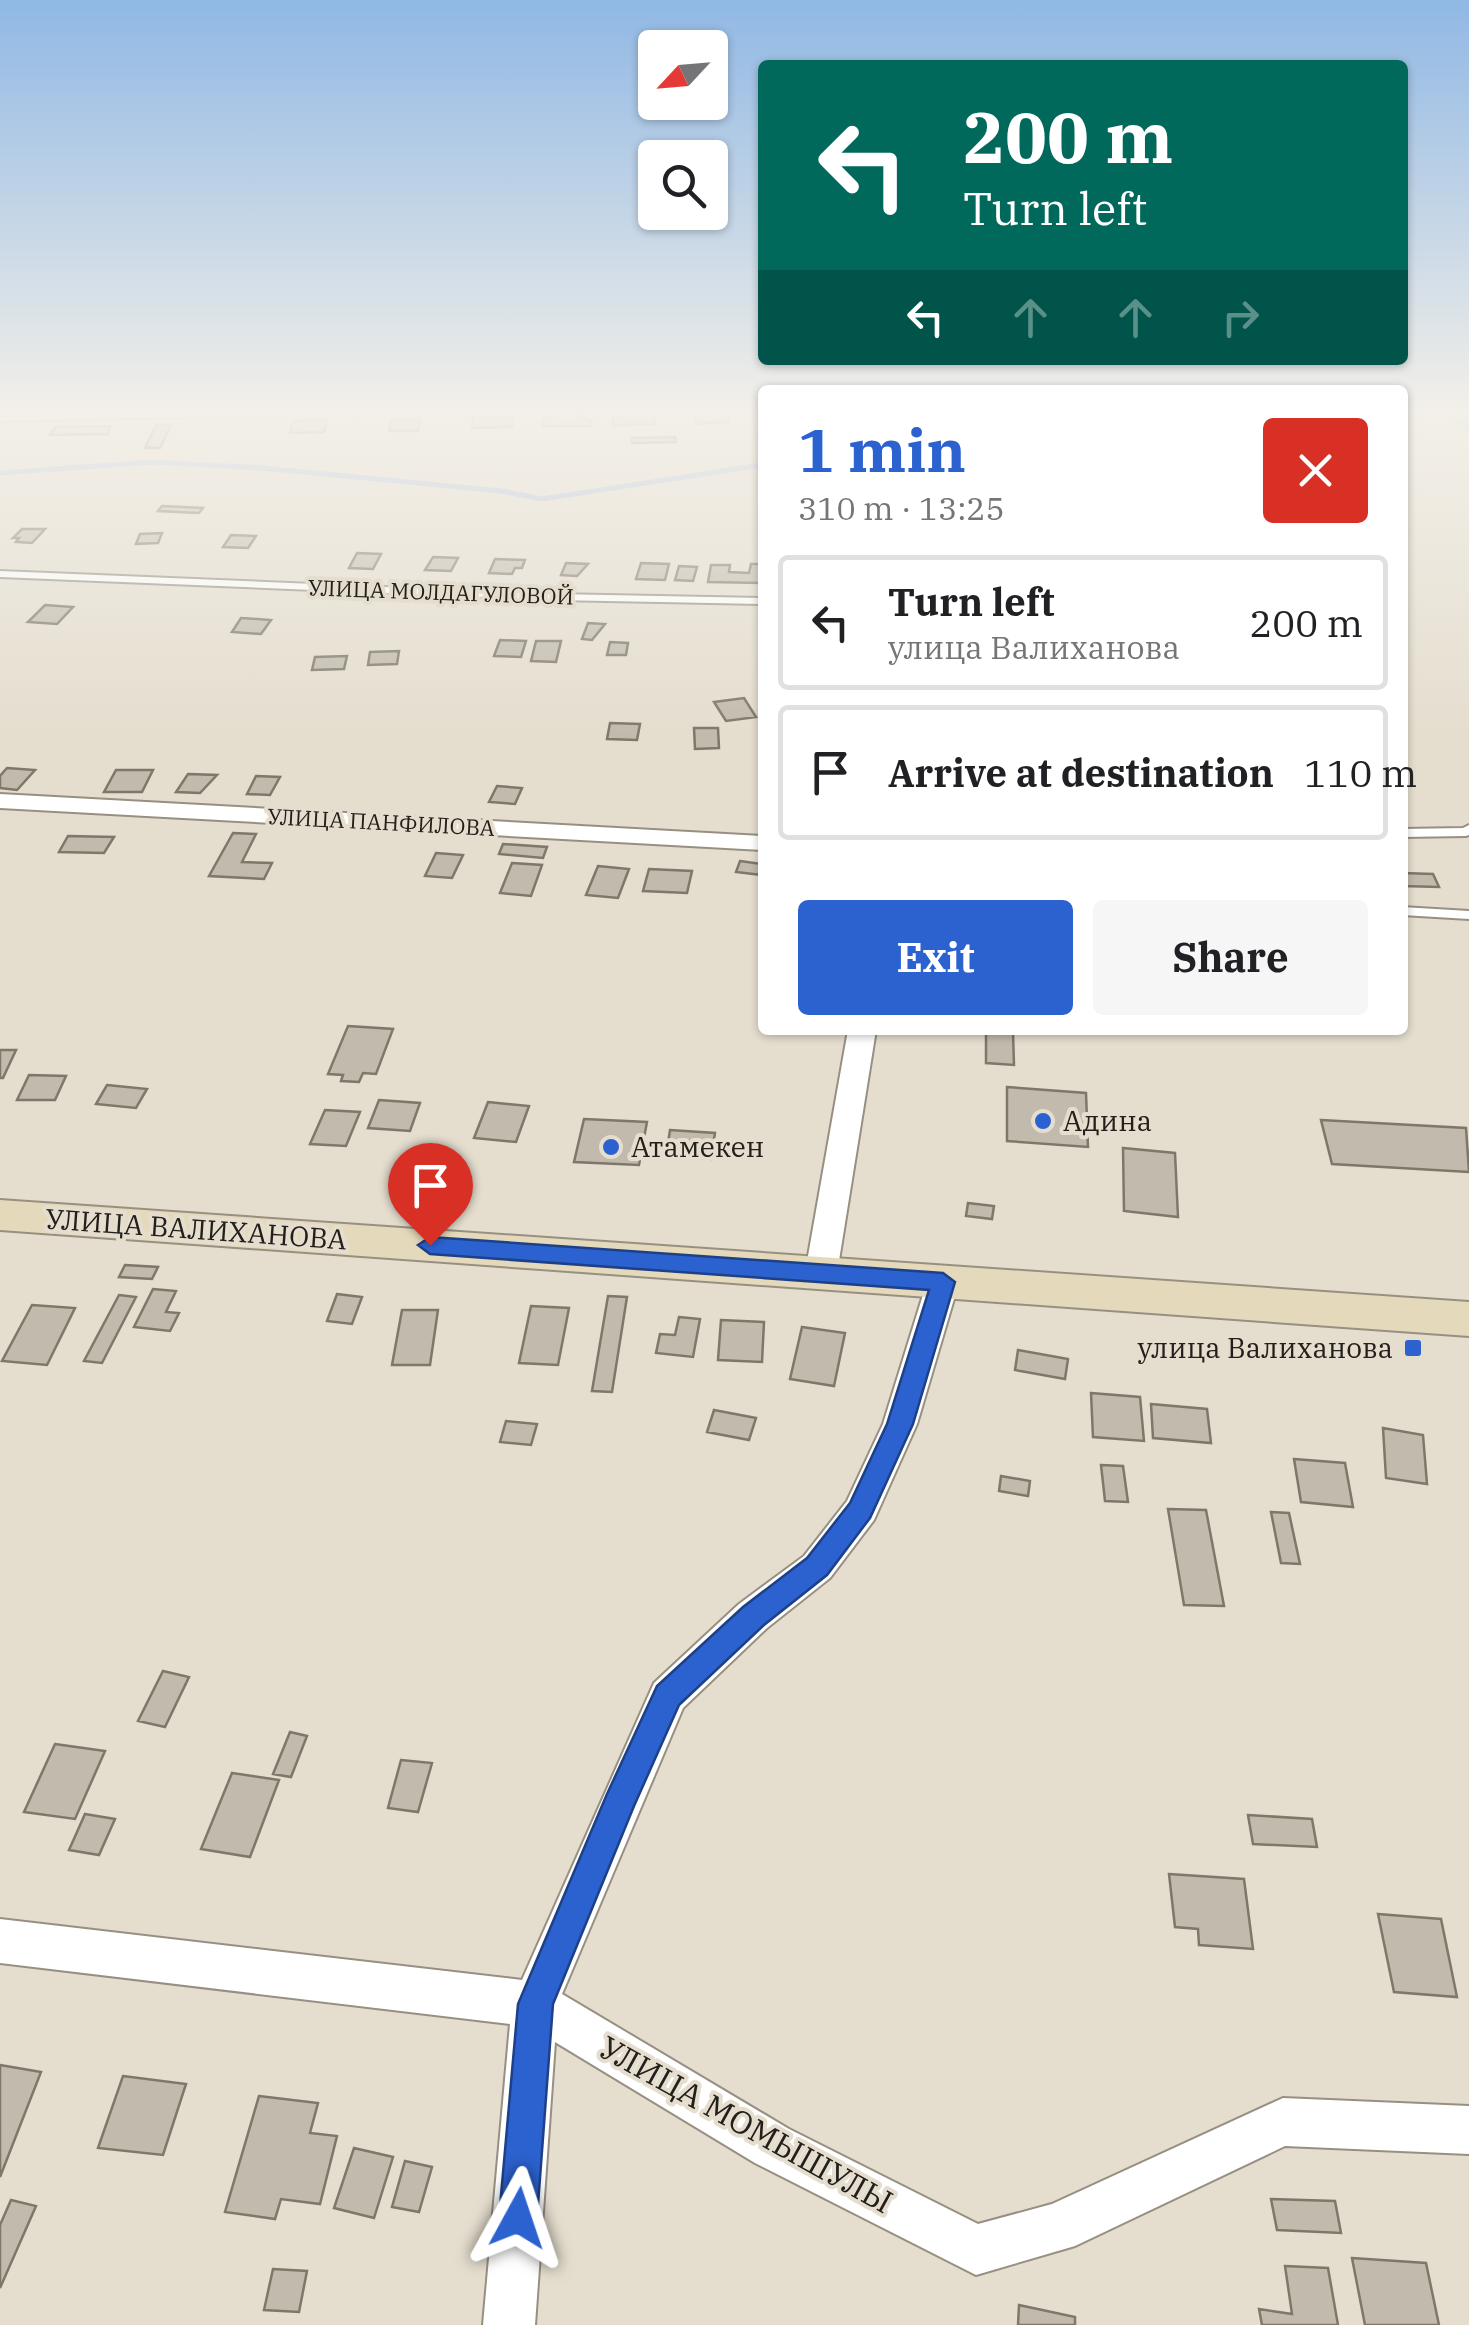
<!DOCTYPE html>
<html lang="en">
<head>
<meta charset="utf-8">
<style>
	:root { --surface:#fff; --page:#f6f6f6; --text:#202124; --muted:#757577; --line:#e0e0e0; --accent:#2c62d0 }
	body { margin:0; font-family:"IBM Plex Serif",serif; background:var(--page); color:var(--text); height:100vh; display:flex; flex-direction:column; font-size:38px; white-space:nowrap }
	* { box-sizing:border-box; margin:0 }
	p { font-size:32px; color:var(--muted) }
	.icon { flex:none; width:55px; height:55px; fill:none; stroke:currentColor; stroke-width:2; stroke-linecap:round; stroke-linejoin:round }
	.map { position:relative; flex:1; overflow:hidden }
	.details { position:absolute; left:758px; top:385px; width:650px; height:650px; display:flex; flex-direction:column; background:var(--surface); border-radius:10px; box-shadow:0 2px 8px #0004 }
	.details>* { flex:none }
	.top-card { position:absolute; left:758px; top:60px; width:650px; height:305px; border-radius:10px; box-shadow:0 2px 8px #0004; background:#00695c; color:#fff; overflow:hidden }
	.needle { width:65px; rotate:244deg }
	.tools { position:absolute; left:638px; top:30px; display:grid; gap:20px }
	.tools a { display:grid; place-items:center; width:90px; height:90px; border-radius:10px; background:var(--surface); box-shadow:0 2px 8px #0004; font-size:50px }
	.pin { position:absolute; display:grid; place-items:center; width:85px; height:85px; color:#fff; margin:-102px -42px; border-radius:50% 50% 50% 0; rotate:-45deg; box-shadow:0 0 10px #0007 }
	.pin .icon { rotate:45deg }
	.me { position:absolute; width:110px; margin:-55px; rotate:5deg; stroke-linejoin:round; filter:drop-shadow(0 0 8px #0008) }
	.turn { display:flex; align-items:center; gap:35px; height:210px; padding:0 40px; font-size:45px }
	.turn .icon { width:130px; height:130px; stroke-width:2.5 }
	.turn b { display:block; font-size:70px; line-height:85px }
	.lanes { display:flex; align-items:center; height:95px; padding:0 40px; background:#0003; justify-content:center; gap:50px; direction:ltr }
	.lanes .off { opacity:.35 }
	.round { display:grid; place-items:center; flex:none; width:105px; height:105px; border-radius:10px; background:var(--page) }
	.head { display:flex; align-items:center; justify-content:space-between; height:170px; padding:0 40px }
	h1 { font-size:60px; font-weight:700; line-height:75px; color:var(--accent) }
	.action { display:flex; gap:20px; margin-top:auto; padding:20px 40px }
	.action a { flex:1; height:115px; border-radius:10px; background:var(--accent); color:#fff; font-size:40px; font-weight:700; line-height:115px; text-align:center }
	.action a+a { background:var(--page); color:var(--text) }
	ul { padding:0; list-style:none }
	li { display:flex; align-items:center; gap:30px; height:135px; margin:0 20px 15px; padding:0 20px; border:5px solid var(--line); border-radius:10px }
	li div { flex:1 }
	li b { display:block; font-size:38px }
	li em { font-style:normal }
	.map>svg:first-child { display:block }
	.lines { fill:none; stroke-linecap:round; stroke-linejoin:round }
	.stream { stroke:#acbedf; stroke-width:5 }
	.building { fill:#c2bbad; stroke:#7e786b; stroke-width:2.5 }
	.lane-casing { stroke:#979082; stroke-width:4 }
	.street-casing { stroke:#979082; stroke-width:4 }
	.secondary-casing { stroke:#979082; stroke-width:4 }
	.lane { fill:#fff; fill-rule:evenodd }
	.street { fill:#fff; fill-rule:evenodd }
	.secondary { fill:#e5d9bb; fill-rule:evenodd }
	.route { fill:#2c62d0; stroke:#1d4087; stroke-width:2.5 }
	.poi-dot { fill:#2c62d0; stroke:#e5decf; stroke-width:4 }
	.labels { text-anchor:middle; stroke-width:8; stroke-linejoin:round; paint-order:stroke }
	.far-street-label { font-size:22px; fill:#23201b; stroke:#e5decf }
	.poi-label { font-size:28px; fill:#23201b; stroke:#e5decf; text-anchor:start }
	.street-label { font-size:28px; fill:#23201b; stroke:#e5decf }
	.near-street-label { font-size:32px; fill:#23201b; stroke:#e5decf }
</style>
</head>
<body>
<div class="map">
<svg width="1469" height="2325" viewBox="0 0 1469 2325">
	<rect width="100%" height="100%" fill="#e5decf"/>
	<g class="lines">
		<path class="stream" d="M1443,409L1469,428
			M0,473L153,462L262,468L501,491L542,499L762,465"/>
	</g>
	<path class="building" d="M726,411L729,422L696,424L694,412Z
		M654,413L655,424L613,425V417Z
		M584,414L583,419H591V426H543L544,418L553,415Z
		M512,416V427L472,428L473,417Z
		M420,419L418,431H389L391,420Z
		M327,420L324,432L290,433L293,421Z
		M156,425H171L160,448H145Z
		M111,426L107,434L50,435L55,427Z
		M675,437L676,442L632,443V438Z
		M162,506L203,508L199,513L158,511Z
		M22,529H45L32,543L16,542L19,538H13Z
		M162,533L158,543L136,544L140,534Z
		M231,535L256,536L248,548L223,547Z
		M357,553L381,554L373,569L349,568Z
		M433,557L458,558L451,571L425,570Z
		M495,559L525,560L522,568H515L512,574L489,573Z
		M566,563L588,564L577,576L561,575Z
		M641,563L669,564L665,580L636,579Z
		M751,564H762V583L708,582L711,565H730L729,572L749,573Z
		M679,566L697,567L693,581L675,580Z
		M45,605L73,607L57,624L28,622Z
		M241,618L271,620L261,634L232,632Z
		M588,623L605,624L592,640L582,639Z
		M500,640L526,641L521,657L494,656Z
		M536,641H561L556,662L531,661Z
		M610,642L628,643L626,655H607Z
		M399,651L397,664L368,665L370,652Z
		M347,656L344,669L312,670L315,657Z
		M744,698L756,717L726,721L714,702Z
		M610,723L640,724L637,740L607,739Z
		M694,728H718L719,748L695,749Z
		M7,768L35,770L17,790L0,788V776Z
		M116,770H153L142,792H104Z
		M188,774L217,775L200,793L176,792Z
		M256,776L280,777L270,795L247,794Z
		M497,786L522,788L515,804L489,802Z
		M233,833L256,834L242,862L272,863L264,879L209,876Z
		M68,836L114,837L104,853L59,852Z
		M503,844L547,847L543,858L499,854Z
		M436,853L463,855L452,878L425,876Z
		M740,861L762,864V875L736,872Z
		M512,863L542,865L531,896L500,893Z
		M598,866L629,869L618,898L586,895Z
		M649,869L692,871L687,893L643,891Z
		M1402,873L1433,874L1439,887L1402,886Z
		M348,1026L393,1029L376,1074L363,1073L359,1082L341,1081L343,1075L328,1074Z
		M986,1031L1013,1033L1014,1065L986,1063Z
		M0,1050H16L3,1078H0Z
		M29,1075L66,1076L55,1100H17Z
		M107,1085L147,1089L136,1108L96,1104Z
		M1007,1087L1086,1093L1088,1147L1007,1141Z
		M379,1100L420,1103L410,1131L368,1128Z
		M488,1102L529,1106L516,1142L474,1138Z
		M325,1110L360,1112L346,1146L310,1144Z
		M584,1119L647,1122L639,1165L574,1162Z
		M1321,1120L1466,1128L1469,1172L1332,1164Z
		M670,1130L715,1133L711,1159L666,1156Z
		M1123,1148L1175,1153L1178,1217L1124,1211Z
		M968,1203L994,1206L992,1219L966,1216Z
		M125,1265L158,1267L152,1279L119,1277Z
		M153,1289L176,1291L166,1312L179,1313L170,1331L134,1327Z
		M337,1294L362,1297L352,1324L327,1321Z
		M119,1295L136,1297L102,1363L84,1361Z
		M608,1296L627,1297L612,1392L592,1391Z
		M32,1305L75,1308L47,1365L2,1361Z
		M531,1306L569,1308L558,1365L519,1363Z
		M402,1310H438L430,1365H392Z
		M679,1317L700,1319L693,1357L656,1353L660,1334L675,1335Z
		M721,1320L764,1322L762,1362L718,1360Z
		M802,1327L845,1333L834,1386L790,1379Z
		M1018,1350L1068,1359L1065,1379L1015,1370Z
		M1091,1393L1140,1397L1144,1441L1093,1437Z
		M1151,1404L1207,1409L1211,1443L1153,1438Z
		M714,1410L756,1418L749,1440L707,1432Z
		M506,1421L537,1424L531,1445L500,1442Z
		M1383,1428L1423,1435L1427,1484L1386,1478Z
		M1294,1459L1345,1463L1353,1507L1301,1502Z
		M1101,1465L1123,1466L1128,1502L1105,1501Z
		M1001,1476L1030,1481L1028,1496L999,1491Z
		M1168,1509L1206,1510L1224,1606L1184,1605Z
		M1271,1512L1289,1513L1300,1564L1281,1563Z
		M163,1671L189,1677L165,1727L138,1721Z
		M290,1732L307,1736L291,1777L273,1774Z
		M55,1744L105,1751L75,1819L24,1812Z
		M401,1760L432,1763L418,1812L388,1808Z
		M232,1773L279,1780L250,1857L201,1849Z
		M85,1814L115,1819L99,1855L69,1850Z
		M1248,1815L1312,1819L1317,1847L1253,1844Z
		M1169,1874L1244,1879L1253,1949L1199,1945L1198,1929L1175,1927Z
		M1378,1914L1441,1919L1457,1997L1394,1992Z
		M0,2065L41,2072L0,2177Z
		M123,2076L186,2084L163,2155L98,2148Z
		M259,2096L318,2103L310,2133L337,2136L320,2204L281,2199L275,2219L225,2212Z
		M354,2148L393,2157L374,2218L334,2208Z
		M405,2161L432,2167L419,2212L392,2207Z
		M1271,2199L1335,2201L1341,2233L1277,2230Z
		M11,2200L36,2206L0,2288V2225Z
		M1352,2258L1426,2263L1439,2325H1365Z
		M1285,2266L1328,2268L1338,2325H1262L1259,2309L1292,2314Z
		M273,2269L307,2271L299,2312L264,2310Z
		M1019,2305L1075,2317V2325H1018Z"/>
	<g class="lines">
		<g class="lane-casing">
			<path id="lane" d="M336,409H458L454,411L0,421V417Z
				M0,571L555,594L762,598V604L555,600L0,577Z
				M1469,825V835L1466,836L1402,837V829L1463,828Z
				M1402,907L1469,911V919L1402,915Z"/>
		</g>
		<g class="street-casing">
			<path id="street" d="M349,409H365V411L357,416Z
				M0,794L762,836V850L0,808Z
				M848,1030H876L837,1273L832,1281L821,1284L810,1281L805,1273Z
				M943,1270L954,1274L959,1282L917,1424L874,1520L830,1578L767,1628L683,1708L562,1994L789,2129L978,2224L1052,2204L1283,2098L1469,2106V2154L1285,2146L1075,2246L976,2275L755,2163L555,2042L535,2325H483L510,2024L0,1963V1919L522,1980L654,1683L739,1604L804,1556L847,1501L883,1424L927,1282L932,1274Z"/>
		</g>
		<g class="secondary-casing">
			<path id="secondary" d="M0,1200L1469,1302V1336L0,1230Z"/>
		</g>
		<use href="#lane" class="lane"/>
		<use href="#street" class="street"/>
		<use href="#secondary" class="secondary"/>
	</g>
	<linearGradient id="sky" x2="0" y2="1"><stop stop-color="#90b8e4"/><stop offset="0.56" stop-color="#f3f0e9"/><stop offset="1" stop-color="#f3f0e9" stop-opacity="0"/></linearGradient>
	<rect width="1469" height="735" fill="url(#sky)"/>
	<path class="route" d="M430,1237L943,1273L955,1282L913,1424L870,1518L827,1575L764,1625L679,1705L634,1806L553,2004L537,2218L531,2231L518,2237L504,2231L499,2218L518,2004L607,1794L657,1686L743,1607L807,1558L850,1503L887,1424L929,1290L430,1254L418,1245Z"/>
	<g class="poi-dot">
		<circle cx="1043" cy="1121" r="10"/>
		<circle cx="611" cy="1147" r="10"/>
		<rect x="1403" y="1338" width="20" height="20" rx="5"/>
	</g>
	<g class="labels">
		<g class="far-street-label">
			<text transform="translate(441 592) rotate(2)" y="8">УЛИЦА МОЛДАГУЛОВОЙ</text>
			<text transform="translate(381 822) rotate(3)" y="8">УЛИЦА ПАНФИЛОВА</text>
		</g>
		<g class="poi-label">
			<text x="1063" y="1131">Адина</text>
			<text x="631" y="1157">Атамекен</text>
			<text x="1393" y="1358" text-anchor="end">улица Валиханова</text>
		</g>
		<g class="street-label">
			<text transform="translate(196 1229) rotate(4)" y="10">УЛИЦА ВАЛИХАНОВА</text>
		</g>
		<g class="near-street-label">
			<text transform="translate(746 2125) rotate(29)" y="11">УЛИЦА МОМЫШУЛЫ</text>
		</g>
	</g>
</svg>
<div class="tools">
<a><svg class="needle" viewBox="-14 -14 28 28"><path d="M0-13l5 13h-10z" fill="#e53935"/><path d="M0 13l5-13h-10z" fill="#757577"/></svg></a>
<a><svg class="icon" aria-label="search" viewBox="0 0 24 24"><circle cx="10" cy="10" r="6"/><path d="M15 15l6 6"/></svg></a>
</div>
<div class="pin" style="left:430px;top:1245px;background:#d93025"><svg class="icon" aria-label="arrive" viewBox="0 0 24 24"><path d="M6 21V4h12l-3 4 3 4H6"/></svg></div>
<svg class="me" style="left:518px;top:2218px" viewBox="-20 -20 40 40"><path d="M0-17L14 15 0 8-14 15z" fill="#2c62d0" stroke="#fff" stroke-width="4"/></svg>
<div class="top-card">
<div class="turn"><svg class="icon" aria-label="left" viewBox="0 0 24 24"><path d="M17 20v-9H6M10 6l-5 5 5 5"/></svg><div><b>200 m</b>Turn left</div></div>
<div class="lanes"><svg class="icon" aria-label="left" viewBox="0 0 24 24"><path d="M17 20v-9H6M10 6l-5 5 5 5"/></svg><svg class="icon off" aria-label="ahead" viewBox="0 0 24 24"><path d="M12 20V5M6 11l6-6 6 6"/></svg><svg class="icon off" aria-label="ahead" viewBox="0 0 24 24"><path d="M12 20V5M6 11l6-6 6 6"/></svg><svg class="icon off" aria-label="right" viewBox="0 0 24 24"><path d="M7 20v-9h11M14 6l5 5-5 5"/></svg></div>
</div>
<section class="details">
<div class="head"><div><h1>1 min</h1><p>310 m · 13:25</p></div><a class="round" style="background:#d93025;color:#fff"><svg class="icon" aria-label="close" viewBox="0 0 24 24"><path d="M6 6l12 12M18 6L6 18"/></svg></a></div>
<ul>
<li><svg class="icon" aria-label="left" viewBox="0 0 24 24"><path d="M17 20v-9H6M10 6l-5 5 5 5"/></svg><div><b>Turn left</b><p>улица Валиханова</p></div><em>200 m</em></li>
<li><svg class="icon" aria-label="arrive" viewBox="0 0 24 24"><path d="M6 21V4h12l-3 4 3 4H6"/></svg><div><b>Arrive at destination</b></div><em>110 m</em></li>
</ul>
<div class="action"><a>Exit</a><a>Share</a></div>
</section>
</div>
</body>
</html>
